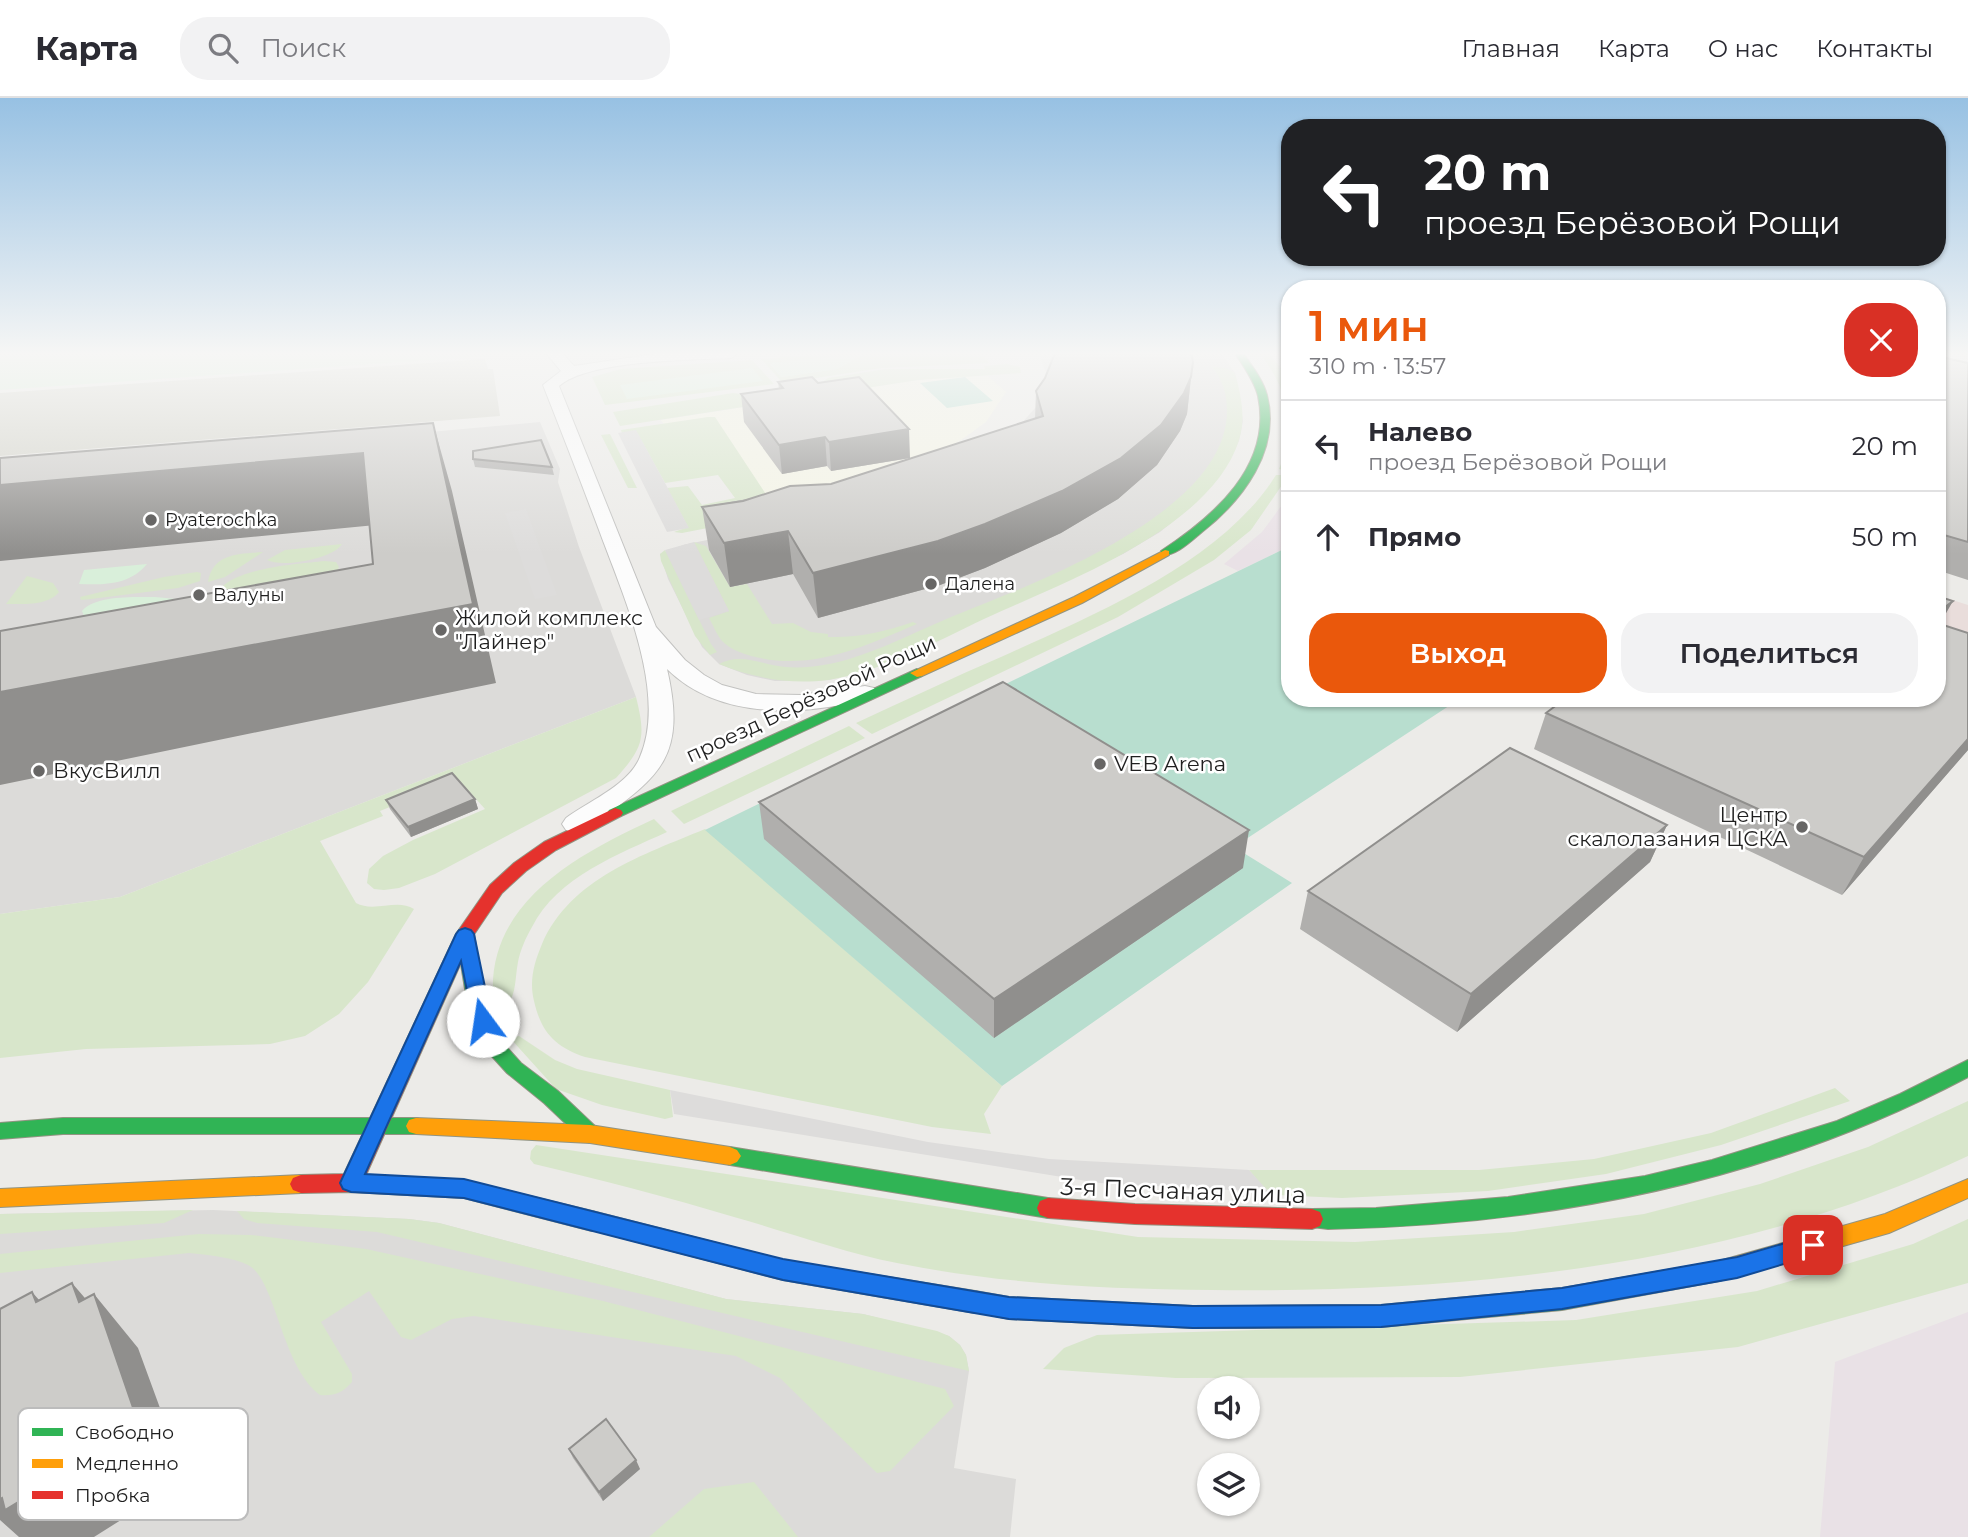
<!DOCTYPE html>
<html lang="ru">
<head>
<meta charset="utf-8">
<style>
	:root { --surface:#fff; --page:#f2f2f3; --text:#2b2b33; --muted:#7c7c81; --line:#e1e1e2; --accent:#ea580c }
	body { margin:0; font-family:Montserrat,sans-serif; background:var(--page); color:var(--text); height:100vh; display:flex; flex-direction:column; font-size:26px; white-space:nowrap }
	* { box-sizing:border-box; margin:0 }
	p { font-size:23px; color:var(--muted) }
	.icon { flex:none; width:38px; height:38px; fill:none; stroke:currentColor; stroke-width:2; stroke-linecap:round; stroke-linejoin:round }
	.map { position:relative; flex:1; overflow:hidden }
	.sheet { position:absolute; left:1281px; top:182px; width:665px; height:427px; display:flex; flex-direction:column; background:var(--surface); border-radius:28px; box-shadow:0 2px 5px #0004 }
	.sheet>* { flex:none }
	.guide { position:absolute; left:1281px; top:21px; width:665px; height:147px; border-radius:28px; box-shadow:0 2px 5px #0004; background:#202124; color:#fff; overflow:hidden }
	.tools { position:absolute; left:1197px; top:1278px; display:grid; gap:14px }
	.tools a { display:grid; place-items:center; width:63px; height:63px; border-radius:50%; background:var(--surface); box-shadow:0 2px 5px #0004; font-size:35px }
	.pin { position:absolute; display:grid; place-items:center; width:60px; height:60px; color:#fff; margin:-30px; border-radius:14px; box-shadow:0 4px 10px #0006 }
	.me { position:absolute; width:77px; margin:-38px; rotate:346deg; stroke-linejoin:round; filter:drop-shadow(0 0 5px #0008) }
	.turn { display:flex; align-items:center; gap:24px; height:147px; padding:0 28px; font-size:32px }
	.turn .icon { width:91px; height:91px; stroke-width:2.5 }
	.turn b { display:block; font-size:49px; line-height:60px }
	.round { display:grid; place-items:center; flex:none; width:74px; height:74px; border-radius:28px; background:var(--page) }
	.summary { display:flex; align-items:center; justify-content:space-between; height:119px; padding:0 28px }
	h1 { font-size:42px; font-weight:600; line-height:52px; color:var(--accent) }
	.action { display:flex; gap:14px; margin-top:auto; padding:14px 28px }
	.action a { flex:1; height:80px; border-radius:28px; background:var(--accent); color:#fff; font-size:28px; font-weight:600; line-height:80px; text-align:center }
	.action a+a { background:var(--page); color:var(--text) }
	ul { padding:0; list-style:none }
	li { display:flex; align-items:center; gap:21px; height:91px; padding:0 28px; border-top:2px solid var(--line) }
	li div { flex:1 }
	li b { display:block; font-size:26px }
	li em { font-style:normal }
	header { display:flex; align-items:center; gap:42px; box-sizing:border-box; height:98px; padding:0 35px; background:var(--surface); border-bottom:2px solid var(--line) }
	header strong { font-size:33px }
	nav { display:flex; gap:38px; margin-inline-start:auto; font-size:24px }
	.search { width:490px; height:63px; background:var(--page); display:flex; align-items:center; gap:18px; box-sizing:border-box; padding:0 24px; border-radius:28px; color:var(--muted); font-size:26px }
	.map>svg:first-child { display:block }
	.residential { fill:#dcdbd9 }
	.commercial { fill:#e9dddb }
	.industrial { fill:#e9e1e6 }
	.education { fill:#f4f4e5 }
	.construction { fill:#d4d4cb }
	.grass { fill:#d8e6cb; fill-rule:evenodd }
	.park { fill:#d9efda }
	.pitch { fill:#b8decf }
	.parking { fill:#dddcdb }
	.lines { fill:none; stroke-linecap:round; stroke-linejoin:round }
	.street-casing { stroke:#c2c2c0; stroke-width:2 }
	.fast-casing { stroke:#929482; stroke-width:2 }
	.slow-casing { stroke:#929482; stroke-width:2 }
	.jam-casing { stroke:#929482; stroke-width:2 }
	.street { fill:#fcfcfc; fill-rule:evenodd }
	.fast { fill:#30b455; fill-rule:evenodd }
	.slow { fill:#ff9f0a; fill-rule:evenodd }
	.jam { fill:#e5322d; fill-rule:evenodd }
	.wall { fill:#b0afad }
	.shaded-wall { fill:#908f8d }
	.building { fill:#cdccc9; stroke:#908f8d; stroke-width:2 }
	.route { fill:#1a73e8; stroke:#114b97; stroke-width:2 }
	.poi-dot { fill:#676665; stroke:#fff; stroke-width:2.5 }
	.labels { text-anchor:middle; stroke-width:5; stroke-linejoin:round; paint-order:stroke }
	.far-poi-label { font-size:18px; fill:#1f1f1f; stroke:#fff; text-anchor:start }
	.poi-label { font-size:21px; fill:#1f1f1f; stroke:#fff; text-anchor:start }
	.street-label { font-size:21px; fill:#1f1f1f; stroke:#fff }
	.near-street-label { font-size:24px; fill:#1f1f1f; stroke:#fff }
	.key { fill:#fff; stroke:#bcbcbc; stroke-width:2 }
	.key-label { font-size:19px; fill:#1f1f1f }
</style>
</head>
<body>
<header>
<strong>Карта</strong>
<div class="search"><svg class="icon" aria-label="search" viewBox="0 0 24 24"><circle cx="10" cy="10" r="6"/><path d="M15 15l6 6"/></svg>Поиск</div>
<nav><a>Главная</a><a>Карта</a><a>О нас</a><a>Контакты</a></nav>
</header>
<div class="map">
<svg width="1968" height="1439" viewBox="0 0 1968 1439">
	<rect width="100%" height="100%" fill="#ecebe8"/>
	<path class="residential" d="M1038,255H1221L1235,275L1243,323L1239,343L1229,364L1191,409L1160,434L1123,456L878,568L829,582L775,583L747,577L719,566L702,549L668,481L660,456L683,447L833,416L1013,335L1036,309L1046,274Z
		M540,324L560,371L558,384L579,449L636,599L120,799L0,816V373Z
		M213,1112L409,1121L439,1125L726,1201L863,1216L949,1238L960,1247L966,1257L969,1273L954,1370L1016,1381L1010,1439H0V1116Z"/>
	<path class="commercial" d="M1937,497L1968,507V615L1937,600Z"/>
	<path class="industrial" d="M1290,396V448L1238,473L1224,466L1262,434Z
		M1968,1214V1439H1820L1835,1264Z"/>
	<path class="education" d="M987,277L1006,294L986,324L961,342L932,359L775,410L672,338L661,322L918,282Z"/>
	<path class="construction" d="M485,261L488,271H493L500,318L0,358V295Z"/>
	<path class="grass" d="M833,255H981L989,265L882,270L783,285L761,261ZM861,257L837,271L781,279L770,266Z
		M1264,255L1271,258L1290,281V374L1279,371C1297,330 1288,292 1261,257Z
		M752,262L774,286L605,307L592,279L621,271Z
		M1007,266L1020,269L1021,275L918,282L795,301L828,280L886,271H985L984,268Z
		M1212,269L1226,270L1235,275C1241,297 1246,320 1239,342C1212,429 1070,482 995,516C942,540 886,573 828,582C790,587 754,580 719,566C741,554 762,567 786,569C811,571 840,565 864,556C893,546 922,531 951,519C1030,487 1227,416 1227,313C1227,297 1223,282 1212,269Z
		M733,295L789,302L620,328L613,314Z
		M708,319H715L779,416L682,435L674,434L688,429L667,390L688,388L702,407L735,400L718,377L665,385L636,333L622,335L621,332Z
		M610,336L637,390H628L601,337Z
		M1276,377H1289L1251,432L1214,462L1118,519L872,636L856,625C904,603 952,580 1001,559C1093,517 1221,465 1276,377Z
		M694,444L706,448L730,489L747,486L772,526L793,525L811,534L828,536V539C858,540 884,534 913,524L917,526C863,549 811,574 751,558C741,555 730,551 722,543C717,537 713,527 709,520L729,513Z
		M342,446C333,461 282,470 267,462L285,452Z
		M665,452L711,546L717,554L710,557L695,538L661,463L660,456Z
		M263,454L225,479L208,484C213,455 239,456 263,454Z
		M324,463L336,464L339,469L337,473L216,501C219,470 300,466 324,463Z
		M197,474L201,475L200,483L178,490L91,501L81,502L80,499L164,479Z
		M27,478L53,485L59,494C48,508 22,506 6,506Z
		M636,599C646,639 644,649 616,680L435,776L399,790L384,792L374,791L367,785L369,771L383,758L413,742L485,711L458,681L380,713L383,718L320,743L356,805C374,815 397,800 414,811L368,884L339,916L305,938L270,946L86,951L0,960V816L120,799Z
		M849,628L865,640L684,726L671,713Z
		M654,721L667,734C619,756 557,779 532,829C526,839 520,853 518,864C514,884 518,907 495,915C477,810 572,759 654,721Z
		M705,731L1002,988L984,1016L991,1036L932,1029L585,959C555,949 541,934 534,903C529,883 534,865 542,846C571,780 643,757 705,731Z
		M519,938L555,962L577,971L670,992L673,1019L665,1021L602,1007L556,991L510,940Z
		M1835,990L1850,1003L1721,1047L1606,1076L1488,1093L1342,1100L1276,1097L1262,1088L1249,1072H1479L1594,1061L1711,1035Z
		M1968,1003V1058C1738,1168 1465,1195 1212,1192C1108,1191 1000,1186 897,1165C842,1154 788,1134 734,1119C668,1099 601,1082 534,1066L530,1061L531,1053L536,1047L1138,1139L1355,1144L1514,1134L1644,1116L1760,1086L1868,1049Z
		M193,1112L164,1125L0,1136V1116Z
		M237,1113L409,1121L439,1125L726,1201L863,1216L937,1233L949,1238L960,1247L966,1257L969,1273L377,1134L257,1125L244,1121Z
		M1968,1121V1185L1738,1249L1460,1279L1176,1280L1043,1271L1064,1250L1097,1237L1576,1222L1757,1193L1913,1146Z
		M199,1136L251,1137L366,1151L603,1203L945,1291L954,1308L890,1373L877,1375L780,1280L736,1258L474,1218L452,1221L411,1242L401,1239L369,1193L321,1224L352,1276V1284C342,1295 335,1298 320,1297C281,1268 276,1181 248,1167C232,1159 207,1157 189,1155L0,1175V1156Z
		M754,1384L798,1439H649L704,1391Z"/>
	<path class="park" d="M0,255H533L0,292Z
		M863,256L837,271L781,279L770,265Z
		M752,270L763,283L627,301L620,287Z
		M147,466C130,487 104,487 79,486L84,472Z
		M155,499L176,501L85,520L82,513C95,497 135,499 155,499Z"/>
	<path class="pitch" d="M965,279L993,303L947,310L920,285Z
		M1290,448V600H1461L1234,749L1292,785L1002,988L705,732Z"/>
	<path class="parking" d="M636,332L665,385L689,430L667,434L618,335Z
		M526,411L557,497L535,501L505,415Z
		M694,444L729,513L699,522L665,452Z
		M670,992L928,1044L1049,1061L1249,1072L1269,1094L1099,1085L674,1016Z"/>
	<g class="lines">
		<g class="street-casing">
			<path id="street" d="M546,255H562L574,268L662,255H738L731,260C690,262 589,262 559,288L656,529L685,562L704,577L722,587L756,596L801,597L865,588L874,590L877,595L874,600C807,617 721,624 667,571C689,666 654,681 586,732L576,735L566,732L562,726L566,720C589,703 629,687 640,659C668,594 622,495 599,432C581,384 562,335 543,287L561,273Z"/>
		</g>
		<g class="fast-casing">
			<path id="fast" d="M1235,255H1243C1252,268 1263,282 1267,297C1281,352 1243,402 1202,434C1191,443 1175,459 1161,457V453C1213,419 1273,368 1258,298C1254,282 1243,268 1235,255Z
				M917,571L924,575L922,578L621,718H609L607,715L609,712Z
				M465,830L471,832L474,836L486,909L503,945L521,965L558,993L597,1030L600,1036L597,1042L590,1045L583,1042L544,1005L507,975L488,954L468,909L456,836L459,832Z
				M1968,962V979C1771,1083 1550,1127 1328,1131L1304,1128L1301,1121L1304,1114L1312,1111L1376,1110L1508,1099L1645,1078L1712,1062L1837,1023L1900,996Z
				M63,1020H416L423,1022L426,1028L423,1034L416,1036H63L0,1041V1025Z
				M730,1049L1048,1100L1056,1103L1059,1110L1056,1117L1048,1120L730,1067L723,1064L719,1058L723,1052Z
				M1719,1163L1727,1166L1730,1173L1727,1180L1719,1183L1562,1212L1381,1229L1253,1230L1245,1227L1241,1219L1245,1211L1253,1208L1381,1207L1562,1190Z"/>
		</g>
		<g class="slow-casing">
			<path id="slow" d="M1165,452L1169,453V457L1082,505L922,578L917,579L910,575L1074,499Z
				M416,1020L590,1027L730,1049L737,1052L741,1058L737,1064L730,1067L590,1045L416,1036L409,1034L406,1028L409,1022Z
				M301,1077L309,1080L312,1086L309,1092L301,1095L0,1109V1091Z
				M1968,1081V1100L1889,1135L1719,1183L1711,1180L1708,1173L1711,1166L1719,1163L1885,1116Z
				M592,1113L783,1162L975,1193L983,1196L987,1204L983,1212L975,1215L783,1182L584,1130L581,1123L584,1116Z"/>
		</g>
		<g class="jam-casing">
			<path id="jam" d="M615,710L621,712L623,715L621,718L556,752L526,773L502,795L473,838L366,1077L464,1082L592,1113L600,1116L603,1123L600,1130L592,1133L464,1100L351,1094L301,1095L293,1092L290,1086L293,1080L301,1077L344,1076L456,836L490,787L514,765L544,744Z
				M1048,1100L1135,1106L1312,1111L1320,1114L1323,1121L1320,1128L1312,1131L1135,1126L1048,1120L1040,1117L1037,1110L1040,1103Z
				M975,1193L1009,1199L1193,1208H1253L1261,1211L1265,1219L1261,1227L1253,1230H1193L1009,1221L967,1212L963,1204L967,1196Z"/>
		</g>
		<use href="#street" class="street"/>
		<use href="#fast" class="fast"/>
		<use href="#slow" class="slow"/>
		<use href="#jam" class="jam"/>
	</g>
	<path class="wall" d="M1937,258L1968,265V482L1937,472Z
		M1193,264L1187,316L1180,333L1157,367L1118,401L1061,435L985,470L940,487L818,520L793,476L730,489L709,452L702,409L831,386L1035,321L1036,293Z
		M778,284L818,285L910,360L831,373L827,368L782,376L744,324L741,296L779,291Z
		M473,361L552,369L554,377L475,369Z
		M1940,526L1968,535V652L1842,797L1534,651L1546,615Z
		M475,701L478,711L411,739L390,711L386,702Z
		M759,704L1243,770L994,940L764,741Z
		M1667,727L1650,764L1457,934L1300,831L1308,793Z
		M569,1351L640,1371L603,1403L573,1360Z"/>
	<path class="shaded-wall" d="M1191,279L1187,316L1180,333L1157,367L1118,401L1061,435L985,470L940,487L818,520L813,475Z
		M433,325L452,393L496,585L0,687V594L473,506Z
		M909,331L910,360L831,373L829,344Z
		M825,339L827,368L782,376L779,347Z
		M363,355L386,426L0,463V387Z
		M788,433L793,476L730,489L724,445Z
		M1953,503L1937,531V515Z
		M1968,641V652L1842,797L1864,759Z
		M475,701L478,711L411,739L408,729Z
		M1667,727L1650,764L1457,934L1471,896Z
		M1249,732L1243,770L994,940V901Z
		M72,1185L102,1220L94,1196L138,1250L186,1381L94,1439H19L0,1422V1401L79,1204Z
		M32,1194L79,1247L36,1204Z
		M636,1362L640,1371L603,1403L599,1394Z"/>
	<path class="building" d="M1055,255H1191L1193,264L1191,279L1184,295L1161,327L1121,360L1062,393L985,426L938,443L813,475L788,433L724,445L702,409L743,403L790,388L831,386L1043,318L1036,293L1045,280Z
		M1937,258L1968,265V444L1937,435V305L1943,301L1937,299Z
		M812,279L818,285L859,279L909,331L829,344L825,339L779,347L741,296L783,290L778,284Z
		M433,325L473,506L0,594V533L373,466L363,355L0,387V360Z
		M541,342L552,369L473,361V353Z
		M1937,498L1953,503L1937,515Z
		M1937,525L1968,535V641L1864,759L1546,615L1566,600H1937Z
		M1003,584L1249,732L994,901L759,704Z
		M1510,650L1667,727L1471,896L1308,793Z
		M452,675L475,701L408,729L386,702Z
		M72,1185L79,1204L94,1196L140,1330L5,1412L2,1400L0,1401V1211L32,1194L36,1204Z
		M606,1321L636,1362L599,1394L569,1351Z"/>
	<linearGradient id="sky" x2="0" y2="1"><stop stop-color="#97c1e3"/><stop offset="0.56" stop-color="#f6f6f5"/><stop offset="1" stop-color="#f6f6f5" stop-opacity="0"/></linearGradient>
	<rect width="1968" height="456" fill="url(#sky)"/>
	<path class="route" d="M465,830L471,832L474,836L492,923L489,929L483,931L476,929L473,923L461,863L365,1076L464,1081L783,1161L1009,1199L1193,1208L1381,1207L1562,1190L1737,1159L1813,1137L1821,1140L1824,1147L1821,1155L1737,1180L1562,1211L1381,1229L1193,1230L1009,1221L783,1182L464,1100L351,1094L343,1091L340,1085L456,836L459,832Z"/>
	<g class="poi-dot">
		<circle cx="151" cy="422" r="7"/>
		<circle cx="931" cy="486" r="7"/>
		<circle cx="199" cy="497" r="7"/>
		<circle cx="441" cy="532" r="7"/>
		<circle cx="1100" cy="666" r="7"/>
		<circle cx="39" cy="673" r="7"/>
		<circle cx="1802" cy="729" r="7"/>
	</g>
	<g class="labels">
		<g class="far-poi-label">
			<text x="165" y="428">Pyaterochka</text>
			<text x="945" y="492">Далена</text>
			<text x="213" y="503">Валуны</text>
		</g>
		<g class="poi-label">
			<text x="455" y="527">Жилой комплекс<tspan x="455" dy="24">"Лайнер"</tspan></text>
			<text x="1114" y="673">VEB Arena</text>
			<text x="53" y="680">ВкусВилл</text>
			<text x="1788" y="724" text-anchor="end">Центр<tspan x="1788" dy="24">скалолазания ЦСКА</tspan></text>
		</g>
		<g class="street-label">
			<text transform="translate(811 601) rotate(-25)" y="7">проезд Берёзовой Рощи</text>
		</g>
		<g class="near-street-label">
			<text transform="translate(1183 1093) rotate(2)" y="8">3-я Песчаная улица</text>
		</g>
	</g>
	<rect x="18" y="1310" width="230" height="112" rx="10" class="key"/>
	<rect x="32" y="1330" width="31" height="8" fill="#30b455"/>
	<rect x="32" y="1361" width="31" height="9" fill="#ff9f0a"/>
	<rect x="32" y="1393" width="31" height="8" fill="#e5322d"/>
	<g class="key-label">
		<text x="75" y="1341">Свободно</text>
		<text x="75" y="1372">Медленно</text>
		<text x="75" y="1404">Пробка</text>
	</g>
</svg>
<div class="tools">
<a><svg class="icon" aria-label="sound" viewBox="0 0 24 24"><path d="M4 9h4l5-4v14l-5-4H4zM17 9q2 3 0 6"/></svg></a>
<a><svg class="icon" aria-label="layers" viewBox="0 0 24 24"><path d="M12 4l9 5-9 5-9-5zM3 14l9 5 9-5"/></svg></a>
</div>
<div class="pin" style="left:1813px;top:1147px;background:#d93025"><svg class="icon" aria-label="arrive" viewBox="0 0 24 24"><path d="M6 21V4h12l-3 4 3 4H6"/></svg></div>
<svg class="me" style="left:483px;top:923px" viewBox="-20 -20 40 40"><circle r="19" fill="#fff"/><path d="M0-13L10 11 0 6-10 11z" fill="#1a73e8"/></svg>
<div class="guide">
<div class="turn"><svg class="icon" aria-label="left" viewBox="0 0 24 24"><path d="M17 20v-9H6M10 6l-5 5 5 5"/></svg><div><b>20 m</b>проезд Берёзовой Рощи</div></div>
</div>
<section class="sheet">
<div class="summary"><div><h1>1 мин</h1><p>310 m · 13:57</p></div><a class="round" style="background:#d93025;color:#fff"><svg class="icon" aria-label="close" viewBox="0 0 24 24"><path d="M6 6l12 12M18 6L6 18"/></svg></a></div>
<ul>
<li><svg class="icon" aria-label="left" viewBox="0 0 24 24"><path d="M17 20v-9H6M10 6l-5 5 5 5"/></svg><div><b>Налево</b><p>проезд Берёзовой Рощи</p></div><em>20 m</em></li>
<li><svg class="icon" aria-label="ahead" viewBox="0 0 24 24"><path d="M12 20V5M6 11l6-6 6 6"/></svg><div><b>Прямо</b></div><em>50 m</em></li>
</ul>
<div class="action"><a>Выход</a><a>Поделиться</a></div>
</section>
</div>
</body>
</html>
